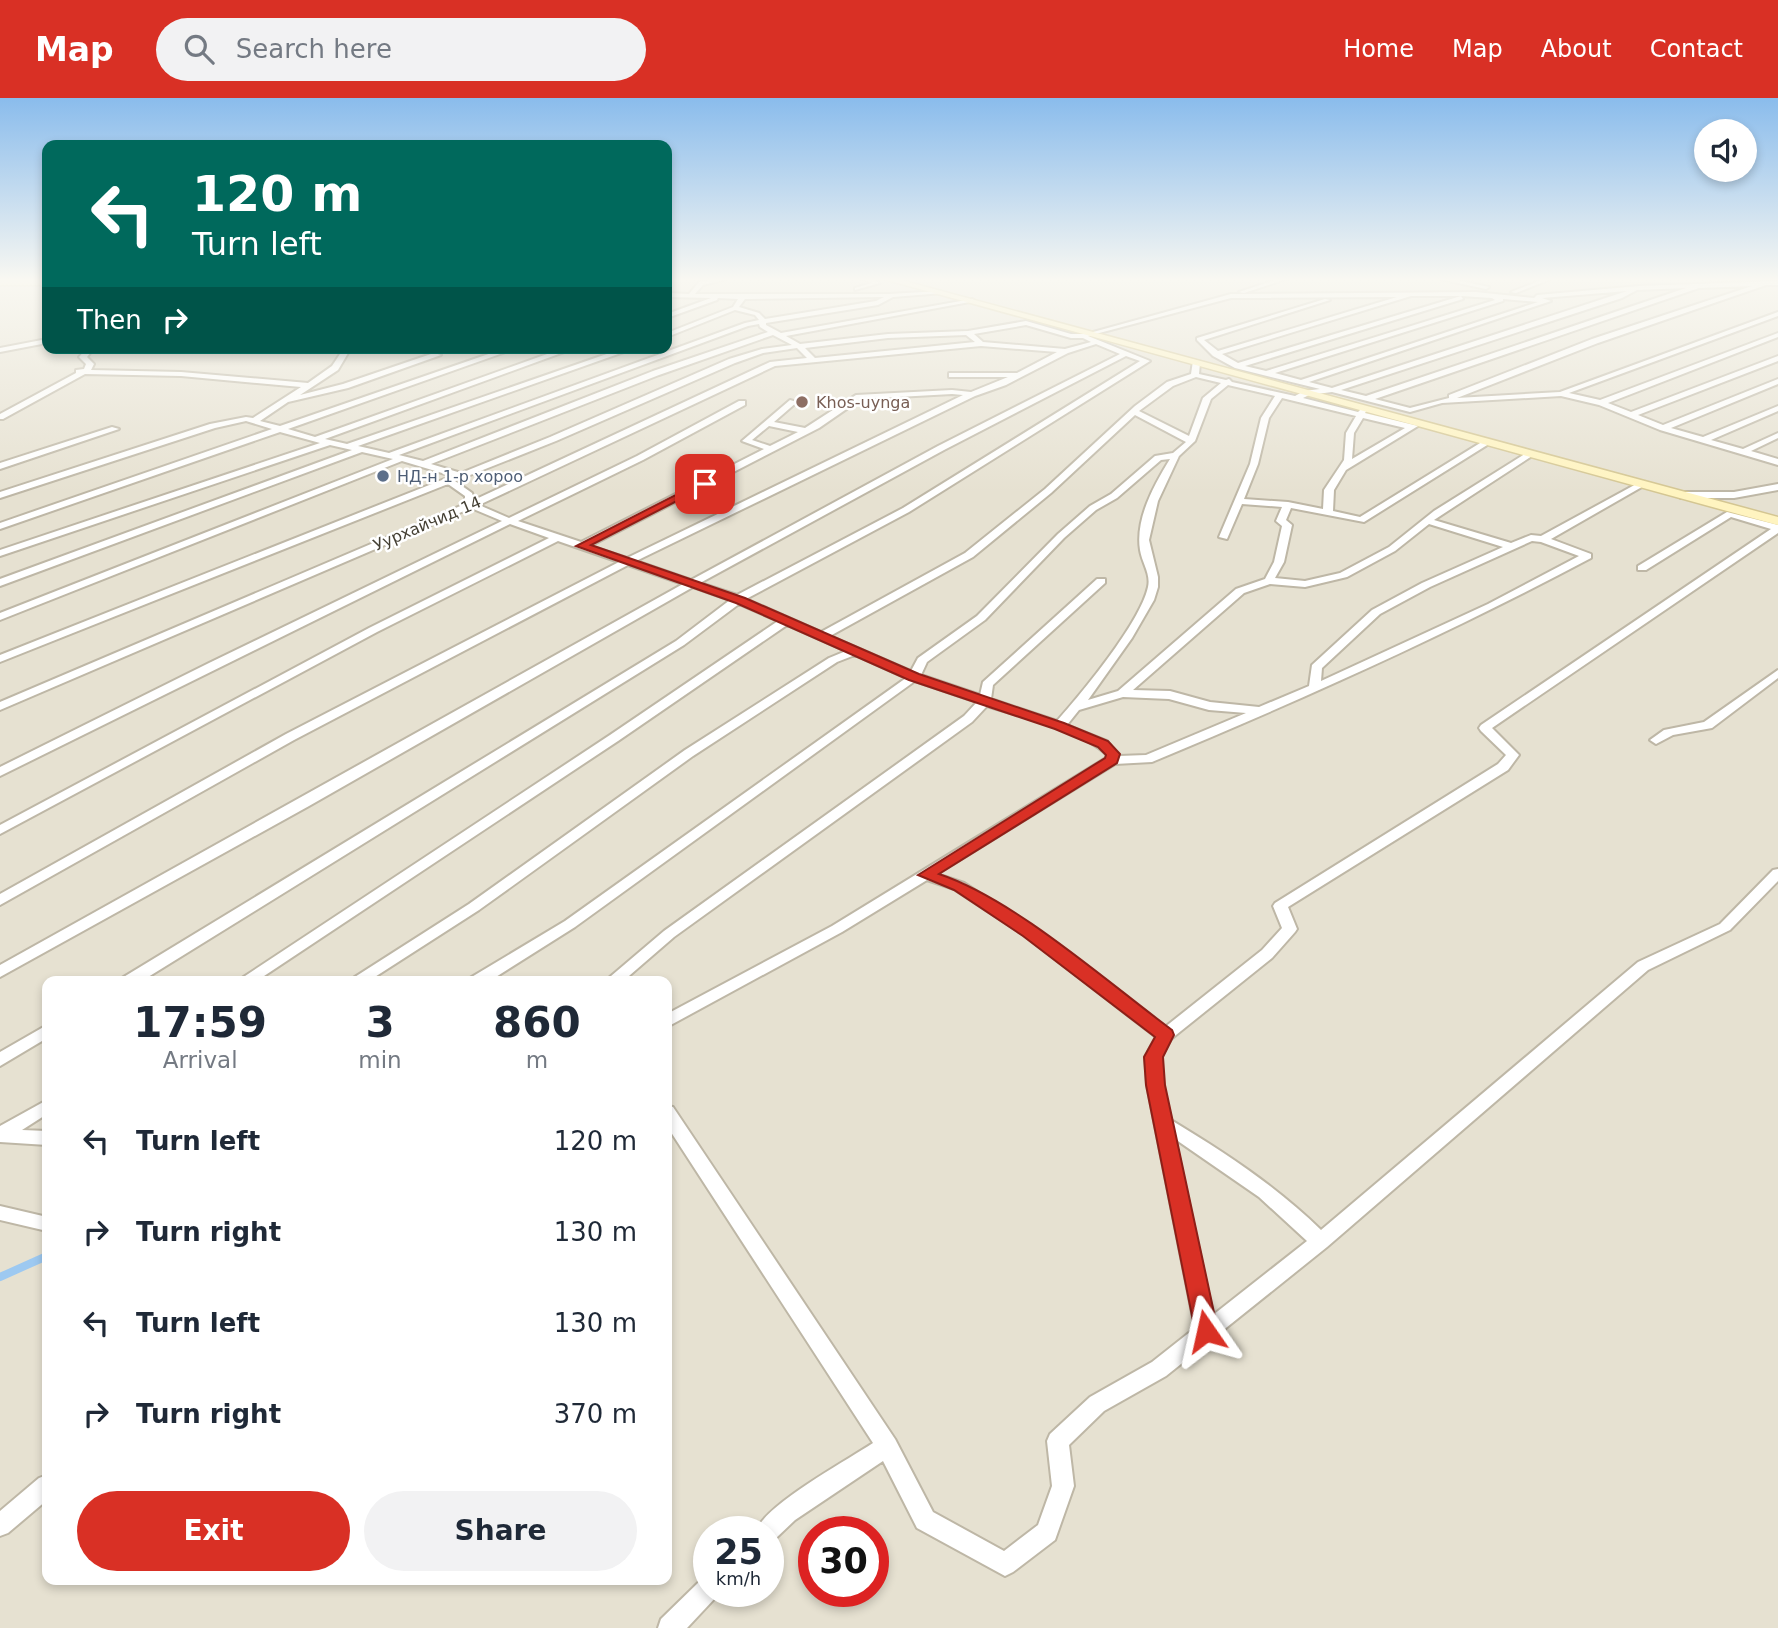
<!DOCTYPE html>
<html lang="en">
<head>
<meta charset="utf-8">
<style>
	:root { --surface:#fff; --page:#f2f2f3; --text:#1f2937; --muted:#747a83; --accent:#d93025 }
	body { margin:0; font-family:"DejaVu Sans",sans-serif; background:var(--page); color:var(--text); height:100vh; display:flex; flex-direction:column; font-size:26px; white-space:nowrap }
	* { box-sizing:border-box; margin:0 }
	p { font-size:23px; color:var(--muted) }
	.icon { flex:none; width:38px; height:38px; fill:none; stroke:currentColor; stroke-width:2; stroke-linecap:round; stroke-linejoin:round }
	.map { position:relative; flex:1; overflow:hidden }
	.sheet { position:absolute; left:42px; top:878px; width:630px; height:609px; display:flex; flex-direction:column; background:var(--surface); border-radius:14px; box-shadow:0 4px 10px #0003 }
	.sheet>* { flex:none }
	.hud { position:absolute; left:42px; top:42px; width:630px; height:214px; border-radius:14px; box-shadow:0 4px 10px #0003; background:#00695c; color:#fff; overflow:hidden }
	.controls { position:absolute; left:1694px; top:21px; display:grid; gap:14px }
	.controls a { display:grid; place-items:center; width:63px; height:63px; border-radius:50%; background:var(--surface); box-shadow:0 4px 10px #0003; font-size:35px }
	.speed { position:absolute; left:693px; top:1418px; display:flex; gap:14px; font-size:35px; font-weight:700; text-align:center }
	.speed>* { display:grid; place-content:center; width:91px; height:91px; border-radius:50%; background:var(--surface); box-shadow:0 4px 10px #0003; line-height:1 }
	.speed small { font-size:18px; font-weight:400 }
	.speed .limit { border:10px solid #d22; background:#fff; color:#111 }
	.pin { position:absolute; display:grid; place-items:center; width:60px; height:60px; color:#fff; margin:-30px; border-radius:14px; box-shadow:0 4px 10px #0006 }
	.me { position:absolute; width:77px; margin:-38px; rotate:349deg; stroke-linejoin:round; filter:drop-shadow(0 0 5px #0008) }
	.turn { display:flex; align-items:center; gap:24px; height:147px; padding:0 35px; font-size:32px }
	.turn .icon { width:91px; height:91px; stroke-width:2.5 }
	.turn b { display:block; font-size:49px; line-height:60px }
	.then { display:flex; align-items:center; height:66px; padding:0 35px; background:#0003; gap:14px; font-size:26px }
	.eta { display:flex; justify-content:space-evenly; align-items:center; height:119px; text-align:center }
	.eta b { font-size:42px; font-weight:800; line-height:49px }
	.primary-button { display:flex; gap:14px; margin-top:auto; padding:14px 35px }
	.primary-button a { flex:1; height:80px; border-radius:42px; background:var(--accent); color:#fff; font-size:28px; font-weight:800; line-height:80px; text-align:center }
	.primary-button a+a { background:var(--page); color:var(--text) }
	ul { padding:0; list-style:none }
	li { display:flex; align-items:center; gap:21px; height:91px; padding:0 35px }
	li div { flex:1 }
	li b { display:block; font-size:26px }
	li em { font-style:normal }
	header { display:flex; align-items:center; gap:42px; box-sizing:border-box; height:98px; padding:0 35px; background:var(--accent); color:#fff }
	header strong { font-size:33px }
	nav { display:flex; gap:38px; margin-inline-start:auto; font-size:24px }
	.search { width:490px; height:63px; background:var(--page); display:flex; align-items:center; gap:18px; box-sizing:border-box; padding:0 24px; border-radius:38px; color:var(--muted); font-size:26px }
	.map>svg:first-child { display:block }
	.residential { fill:#e6e1d1; fill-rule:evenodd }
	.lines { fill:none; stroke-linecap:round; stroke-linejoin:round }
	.stream { stroke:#9dc9f1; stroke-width:8 }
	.street-casing { stroke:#beb7a6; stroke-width:4 }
	.secondary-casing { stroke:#d4c692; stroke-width:3 }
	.street { fill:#fff; fill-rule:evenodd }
	.secondary { fill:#fff4c0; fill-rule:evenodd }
	.route { fill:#d93025; stroke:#8d1f18; stroke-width:2 }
	.education-dot { fill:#8d6e63; stroke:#fff; stroke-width:2.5 }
	.service-dot { fill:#5c6f8a; stroke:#fff; stroke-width:2.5 }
	.labels { text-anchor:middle; stroke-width:5; stroke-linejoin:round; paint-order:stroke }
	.far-education-label { font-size:16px; fill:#785e54; stroke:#fff; text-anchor:start }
	.far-service-label { font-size:16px; fill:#4e5e75; stroke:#fff; text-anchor:start }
	.far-street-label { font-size:16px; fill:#443f33; stroke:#fff }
</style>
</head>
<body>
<header>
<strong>Map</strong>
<div class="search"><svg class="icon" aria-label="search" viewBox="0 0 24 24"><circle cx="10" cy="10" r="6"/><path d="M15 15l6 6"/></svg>Search here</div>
<nav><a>Home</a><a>Map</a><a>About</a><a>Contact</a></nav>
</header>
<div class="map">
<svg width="1778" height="1530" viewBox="0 0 1778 1530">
	<rect width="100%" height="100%" fill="#f2efe3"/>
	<path class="residential" d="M0,181H47V250H667V181H1778V1530H0ZM47,884H667V1482H47ZM709,1433H768V1493H709ZM814,1433H873V1493H814Z"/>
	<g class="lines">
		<path class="stream" d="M0,1179L47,1158"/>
		<g class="street-casing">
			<path id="street" d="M716,181H727L703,187L695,196H889L940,193L943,195L893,199L878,207L766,225V227L781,235L972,201L975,203L786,238L800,246L888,236L968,233L1026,223L1071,236H1086L1231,196L1476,194L1534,200L1537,197L1639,188L1778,183V187H1766L1598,245L1457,300L1560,294L1778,214V218L1569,295L1600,302L1778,235V239L1608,305L1631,314L1778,258V263L1638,317L1663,327L1778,281V286L1671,330L1703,339L1778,308V313L1711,342L1743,351L1778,335V340L1751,353L1778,361V367L1660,332L1599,307L1561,298L1442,305L1410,314L1332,294L1309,297L1303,300L1358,314L1364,308L1368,310L1365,315L1418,328L1346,372L1334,392L1333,413L1360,419L1485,342L1492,344L1364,424L1291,410L1286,422L1292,427L1284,464L1275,480L1305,483L1340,475L1389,449L1434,413L1528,354L1535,356L1434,422L1511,445L1531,437L1541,438L1640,384L1647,386L1551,441L1591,456V460C1448,536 1301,602 1152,664L1115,666L937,776L964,785L1034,831L1165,929L1262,852L1282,830L1273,808L1275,805L1498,666L1506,657L1481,633L1479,630L1481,627L1771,431L1731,419L1646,472H1638V468L1727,414L1778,427V435L1492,630L1519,657L1508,672L1288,809L1297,831L1295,834L1272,860L1171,941L1161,959L1163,987L1171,1022C1224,1054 1276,1088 1321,1132L1638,864L1720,826L1773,772L1778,771V783L1730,832L1648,872L1327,1149L1166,1278L1104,1313L1069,1347L1074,1388L1055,1442L1013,1474L1005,1478L917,1430L883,1363L795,1422L775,1441L768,1444V1433H756C766,1406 846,1363 873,1345L667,1028V1008L673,1009L895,1341L933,1414L1004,1453L1038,1427L1052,1388L1047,1343L1050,1336L1090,1299L1152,1264L1195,1230L1147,987L1145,959L1156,939L1024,837L954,791L927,782L842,834L667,929V916L832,828L1106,660L1107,657C1085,634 1019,618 987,608L972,624L674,839L622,884H604L664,833L964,618L977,604L915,583L575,829L488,884H468L470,880L565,823L906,580L855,557L837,564L693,658L479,812L367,884H347L469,806L685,652L829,560L846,553L787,527L618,643L255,884H236L610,637L778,523L739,506L684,547L140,884H120L122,880L676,543L730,502L693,489L309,708L0,879V867L683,486L628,467L294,642L0,807V796L286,636L619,464L558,443L377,534L0,736V727L369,530L549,440L510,426L0,678V669L209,565L502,423L471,410L0,612V604L465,406V398L448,386L0,564V557L452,378L402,363L0,522V515L393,361L362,354L0,488V481L352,352L330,347L0,458V452L320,345L280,334L0,431V425L272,331L246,323L215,330L0,400V394L210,326L246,319L253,320L301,289L181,278L85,276L3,321H0V316L76,275V272L84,271L86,266L79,259L87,250H94L87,259L94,266L91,272L181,274L308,285L332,268L344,250H351L338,272L300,297L343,286L434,255L441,257L348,290L288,304L260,323L280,328L506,250H517L288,331L315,339L564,250H575L325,341L347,346L624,250H635L358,348L389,355L745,225L759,222L755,217L735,212L667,239V235L733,209L738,201L718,200L717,202L667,220V216L711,200L667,199V195L689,196L699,184ZM1752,188L1592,241L1449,297V300L1410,310L1375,301L1699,190ZM1686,190L1366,298L1341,292L1622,200L1637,192ZM1627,193L1332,290L1309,284L1551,203L1542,200ZM1411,198H1461L1238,265L1222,256ZM1461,198L1492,200L1495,202L1266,273L1245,268L1463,201ZM884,199L876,203L765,221L759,215L739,209L745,201ZM1397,199L1218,253L1204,242L1330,202L1325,201L1197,240V242L1213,258L1235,270L1320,291L1304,293L1295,298L1232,284L1229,281L1226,282L1199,276L1200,265L1193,263L1191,276L1167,284L1135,308L1045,391L965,455L821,534L746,501L909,414L1150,263L1088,238L1231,200ZM1503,201L1538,204L1301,282L1275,275L1503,203ZM759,226L760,229L768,234L653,273L423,363L399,357L748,228ZM1026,227L1071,240H1083L1091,244L1065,251L983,244L974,236ZM773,237L792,247L762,251L729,261L550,339L461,375L431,366L659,277ZM966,237L975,244L815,260L805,250L888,240ZM1096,246L1120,256L938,348L691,482L636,463L975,298L1006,287L1068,255ZM981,248L1057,254L1017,275H949V279H1008L971,294L952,292L856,297L805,330L774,324L797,304L790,302L742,343L764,351L581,444L518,423L643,362L745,307V303H739L637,358L509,420L479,407L775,268ZM797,250L807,260L770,264L474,402L472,395L455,383L556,343L735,265L763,255ZM1126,258L1140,263L903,410L737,497L700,485L944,352ZM1196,279L1221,285L1203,300L1189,338L1139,313L1173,288ZM1228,287L1275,298L1261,320L1250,366L1219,439L1227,441L1242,406L1282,409L1276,423L1282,428L1274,464L1265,481L1236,491L1118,593L1088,602L1132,540L1154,502L1158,489V479L1149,442L1158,403L1179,358L1195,343L1211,301ZM952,296L963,297L627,460L590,448L819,330L861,301ZM1282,300L1356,318L1346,335L1344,362L1324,392L1323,411L1288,404L1244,401L1258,366L1269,320ZM1135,317L1186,344L1173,355L1155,358L1111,396L1090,408L1058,436L977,518L918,560L911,573L830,538L973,459L1051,395ZM1363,320L1405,330L1352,361L1354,335ZM769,328L798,334L770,348L752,342ZM1170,361C1154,387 1135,421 1140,452C1142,465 1151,476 1148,489C1140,525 1082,595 1057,623L991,601L993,587L1105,485V481H1097L983,584L980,597L921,577L927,564L985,522L1064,440L1096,412L1117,400L1161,362ZM1429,426L1503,449L1422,485L1372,512L1312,567L1309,588L1259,609L1210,604L1170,593L1133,592L1244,495L1270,486L1305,489L1347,479L1395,453ZM1532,443L1541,444L1579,458L1488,506L1321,583L1322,570L1380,516L1430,489ZM1123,599L1169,601L1209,612L1246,615L1146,657L1119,658L1107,643L1067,627L1079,612ZM1175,1041L1259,1099L1307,1143L1213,1217Z
				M863,181H871L880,185L855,192V190L871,185Z
				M1278,181H1286L1244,195L1239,194Z
				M1440,181H1451L1489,189L1486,191Z
				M1544,181H1551L1516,195L1511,194Z
				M47,241V245L0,254V250Z
				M112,329L119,331L0,371V365Z
				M1778,386V392L1734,400H1681L1676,397L1681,394H1734Z
				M1778,572V580L1712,630L1673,637L1656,646L1650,642L1664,632L1704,624Z
				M47,927V940L0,968V954Z
				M47,1002V1016L22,1032L47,1033V1047L0,1044V1028Z
				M0,1108L47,1119V1133L0,1122Z
				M47,1377V1402L8,1435L0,1438V1413L39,1380Z
				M709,1478V1493H720L717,1498L687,1530H658L661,1521L701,1482Z"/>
		</g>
		<g class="secondary-casing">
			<path id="secondary" d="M0,181H47V187H0Z
				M883,181H897L1778,419V427Z"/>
		</g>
		<use href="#street" class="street"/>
		<use href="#secondary" class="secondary"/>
	</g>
	<linearGradient id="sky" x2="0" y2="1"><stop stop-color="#8abcec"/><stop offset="0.46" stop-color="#f9f8f2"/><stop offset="1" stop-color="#f9f8f2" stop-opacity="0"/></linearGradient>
	<rect width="1778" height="395" fill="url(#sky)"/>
	<path class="route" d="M701,384L710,386L591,447L745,500L919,576L1064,625L1108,643L1120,656L1117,665L939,776C1014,801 1106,883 1172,932L1174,937L1163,959L1165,987L1218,1233L1214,1240L1206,1243L1198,1240L1195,1233L1146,987L1144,959L1155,939L1023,838L954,792L918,777L1105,660L1106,657L1098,649L1055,631L909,582L736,505L576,448Z"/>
	<circle class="education-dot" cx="802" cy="304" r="7"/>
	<circle class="service-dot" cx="383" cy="378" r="7"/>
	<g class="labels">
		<g class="far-education-label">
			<text x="816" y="310">Khos-uynga</text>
		</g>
		<g class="far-service-label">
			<text x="397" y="384">НД-н 1-р хороо</text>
		</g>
		<g class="far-street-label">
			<text transform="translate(427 425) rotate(-23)" y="6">Уурхайчид 14</text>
		</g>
	</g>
</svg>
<div class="controls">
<a><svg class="icon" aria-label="sound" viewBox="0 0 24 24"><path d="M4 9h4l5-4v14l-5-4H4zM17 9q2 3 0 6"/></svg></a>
</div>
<div class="speed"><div>25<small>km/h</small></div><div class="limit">30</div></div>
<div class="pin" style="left:705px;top:386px;background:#d93025"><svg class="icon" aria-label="arrive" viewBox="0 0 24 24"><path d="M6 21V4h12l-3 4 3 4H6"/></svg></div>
<svg class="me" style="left:1206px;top:1233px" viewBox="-20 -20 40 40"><path d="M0-17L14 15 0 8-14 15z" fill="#d93025" stroke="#fff" stroke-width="4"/></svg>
<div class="hud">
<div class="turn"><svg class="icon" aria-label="left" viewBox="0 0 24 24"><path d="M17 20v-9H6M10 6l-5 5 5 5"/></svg><div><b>120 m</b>Turn left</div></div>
<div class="then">Then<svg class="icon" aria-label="right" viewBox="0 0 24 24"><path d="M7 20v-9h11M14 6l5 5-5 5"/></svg></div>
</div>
<section class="sheet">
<div class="eta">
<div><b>17:59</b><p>Arrival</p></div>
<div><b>3</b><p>min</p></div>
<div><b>860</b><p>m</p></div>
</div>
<ul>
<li><svg class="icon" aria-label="left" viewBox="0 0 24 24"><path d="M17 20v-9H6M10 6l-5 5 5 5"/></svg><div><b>Turn left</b></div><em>120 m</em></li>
<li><svg class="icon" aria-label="right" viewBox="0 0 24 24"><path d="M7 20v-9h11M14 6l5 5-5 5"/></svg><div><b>Turn right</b></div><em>130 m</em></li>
<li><svg class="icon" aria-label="left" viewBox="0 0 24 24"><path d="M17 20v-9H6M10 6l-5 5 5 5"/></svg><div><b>Turn left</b></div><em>130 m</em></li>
<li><svg class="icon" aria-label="right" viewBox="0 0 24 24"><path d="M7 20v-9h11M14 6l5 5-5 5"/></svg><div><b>Turn right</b></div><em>370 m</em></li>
</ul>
<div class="primary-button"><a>Exit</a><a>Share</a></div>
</section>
</div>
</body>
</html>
